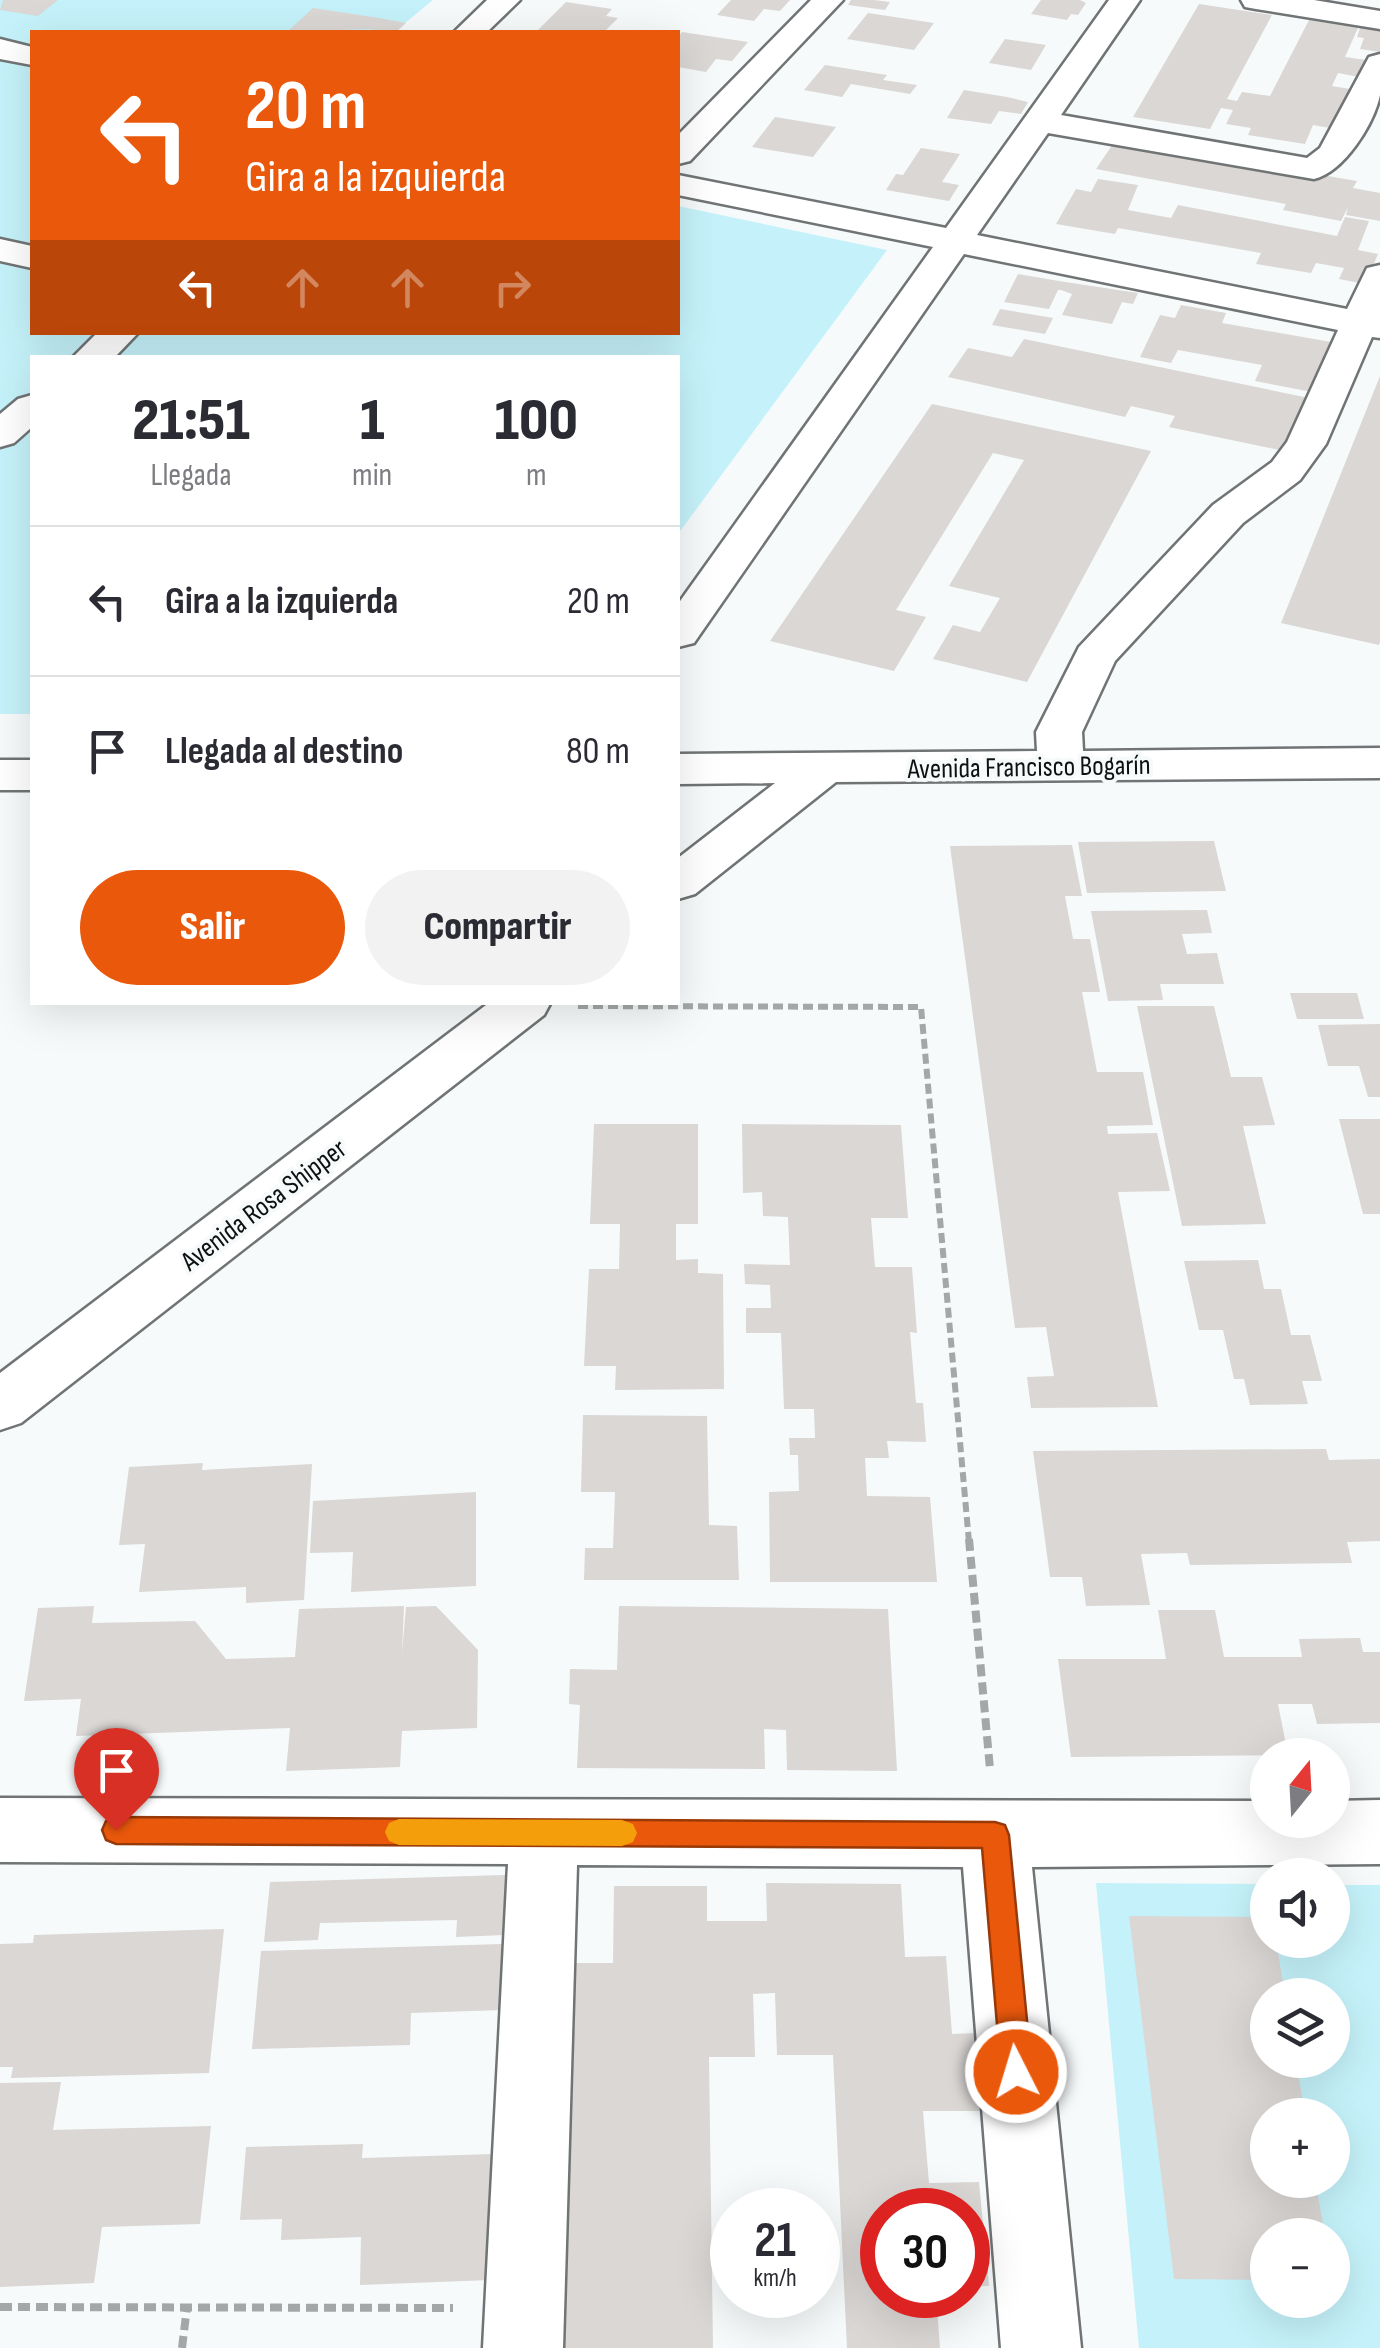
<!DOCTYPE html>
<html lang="es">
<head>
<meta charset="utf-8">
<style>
	:root { --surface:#fff; --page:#f2f2f3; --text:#2b2b33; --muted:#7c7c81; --line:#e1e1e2; --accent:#ea580c }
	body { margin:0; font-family:"Sofia Sans Condensed",sans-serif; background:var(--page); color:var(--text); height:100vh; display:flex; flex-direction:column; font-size:38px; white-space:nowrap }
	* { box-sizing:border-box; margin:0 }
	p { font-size:32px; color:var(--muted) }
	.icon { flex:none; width:55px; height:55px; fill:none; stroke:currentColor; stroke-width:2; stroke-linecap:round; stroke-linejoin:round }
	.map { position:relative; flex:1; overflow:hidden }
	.drawer { position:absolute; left:30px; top:355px; width:650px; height:650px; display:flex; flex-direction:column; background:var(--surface); border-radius:0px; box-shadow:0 10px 40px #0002 }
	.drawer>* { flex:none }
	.top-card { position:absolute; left:30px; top:30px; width:650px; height:305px; border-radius:0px; box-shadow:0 10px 40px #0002; background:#ea580c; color:#fff; overflow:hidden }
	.needle { width:65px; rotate:18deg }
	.tools { position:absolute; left:1250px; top:1738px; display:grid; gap:20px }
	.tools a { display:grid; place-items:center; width:100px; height:100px; border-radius:50%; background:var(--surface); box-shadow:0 10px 40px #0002; font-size:50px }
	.speed { position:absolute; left:710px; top:2188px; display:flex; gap:20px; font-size:50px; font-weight:700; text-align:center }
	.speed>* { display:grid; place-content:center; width:130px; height:130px; border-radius:50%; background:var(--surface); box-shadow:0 10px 40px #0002; line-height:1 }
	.speed small { font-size:25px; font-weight:400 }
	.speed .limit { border:15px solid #d22; background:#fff; color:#111 }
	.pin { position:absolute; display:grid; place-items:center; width:85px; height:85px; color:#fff; margin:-102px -42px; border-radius:50% 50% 50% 0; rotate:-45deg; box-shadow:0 0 10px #0007 }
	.pin .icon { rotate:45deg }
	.me { position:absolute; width:110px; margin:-55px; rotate:355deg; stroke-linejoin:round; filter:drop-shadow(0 0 8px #0008) }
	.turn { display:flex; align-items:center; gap:35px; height:210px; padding:0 50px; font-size:45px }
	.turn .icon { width:130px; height:130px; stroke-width:2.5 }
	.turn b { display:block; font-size:70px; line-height:85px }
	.lanes { display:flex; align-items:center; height:95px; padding:0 50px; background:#0003; justify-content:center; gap:50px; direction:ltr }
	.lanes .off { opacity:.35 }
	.eta { display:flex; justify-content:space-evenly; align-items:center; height:170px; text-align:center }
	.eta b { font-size:60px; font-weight:800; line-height:70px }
	.cta { display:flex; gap:20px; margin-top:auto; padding:20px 50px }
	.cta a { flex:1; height:115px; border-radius:60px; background:var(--accent); color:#fff; font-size:40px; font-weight:800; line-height:115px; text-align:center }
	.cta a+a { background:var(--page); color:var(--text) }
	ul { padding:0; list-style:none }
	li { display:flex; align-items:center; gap:30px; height:150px; padding:0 50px; border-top:2px solid var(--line) }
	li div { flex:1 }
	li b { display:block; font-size:38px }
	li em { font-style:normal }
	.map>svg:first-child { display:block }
	.green { fill:#c5f2fa; fill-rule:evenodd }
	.building { fill:#dad7d5 }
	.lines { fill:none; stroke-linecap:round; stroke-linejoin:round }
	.minor-casing { stroke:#707475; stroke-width:5 }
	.path-far1 { stroke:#a4a7a8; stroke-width:6; stroke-dasharray:10 5; stroke-linecap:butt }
	.path { stroke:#a4a7a8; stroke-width:8; stroke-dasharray:12 6; stroke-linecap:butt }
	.minor { fill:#fff; fill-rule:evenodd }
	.route { fill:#ea580c; stroke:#983908; stroke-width:2.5 }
	.slow { fill:#f59e0b }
	.labels { text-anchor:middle; stroke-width:8; stroke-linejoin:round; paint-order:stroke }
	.street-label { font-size:28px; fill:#0f1111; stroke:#f6fafb }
</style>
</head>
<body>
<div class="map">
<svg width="1380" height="2348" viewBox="0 0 1380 2348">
	<rect width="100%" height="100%" fill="#f6fafb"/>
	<path class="green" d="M0,0H433L394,32H32V332H678V206L887,250L678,534V358H32V714H0Z
		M1096,1883L1267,1884L1268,1940H1332L1333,1885H1380V2348H1139ZM1268,1995H1332V2060H1268ZM1268,2115H1332V2180H1268ZM1268,2235H1332V2300H1268Z"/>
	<path class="building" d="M3,0H58L38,16L0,10Z
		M731,0H790L780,11L764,9L754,21L717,15Z
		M851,0H874L890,2L885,10L848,5Z
		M1041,0H1080L1086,3L1078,15L1071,14L1067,20L1031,14Z
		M566,2L612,9L606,16L618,18L604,32H536Z
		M1199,4L1272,15L1227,99L1237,101L1242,92L1270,96L1309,20L1358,28L1345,57L1366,60L1359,77L1338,73L1332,86L1356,90L1341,130L1313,125L1305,144L1248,135L1251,128L1226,124L1233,110L1221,108L1210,129L1133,117Z
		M313,8L379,18L406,23L396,32L367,29L287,32Z
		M868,13L934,23L914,50L847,39Z
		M1360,28L1380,30V52L1360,49L1364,38L1357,37Z
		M682,32L748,42L732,61L716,59L706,72L678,67V37Z
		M1005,39L1046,45L1031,70L989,63Z
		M825,65L887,75L883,80L917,85L910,94L851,84L842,97L804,90Z
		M964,90L1007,97L1028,102L1021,114L999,111L991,124L947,118Z
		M775,117L836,127L813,157L752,147Z
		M1113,144L1208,153L1204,160L1301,178L1304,172L1357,181L1353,188L1380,193V221L1346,215L1348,207L1341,221L1283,210L1286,204L1096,169Z
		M921,148L960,154L942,182L959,185L949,201L886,190L896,174L903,175Z
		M1098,179L1138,185L1128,210L1171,218L1178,205L1337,236L1345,217L1369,221L1358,250L1378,254L1370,273V285L1339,279L1344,268L1316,263L1311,273L1256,264L1261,253L1118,228L1115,234L1056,224L1076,189L1091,192Z
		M1018,274L1065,282L1138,293L1133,304L1122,302L1112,324L1062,315L1072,294L1061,290H1058L1049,309L1004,302Z
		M1181,305L1226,313L1222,323L1331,342L1312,392L1255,381L1262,365L1178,350L1171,363L1140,357L1160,315L1175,318Z
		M1000,309L1053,318L1045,334L992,325Z
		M1024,339L1314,399L1289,452L1169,427L1175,416L1131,406L1125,417L948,377L968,348L1012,357Z
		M1380,376V642L1379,645L1281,623Z
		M932,404L1151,451L1027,682L933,659L953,625L980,632L1000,598L949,586L1024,460L993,453L896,610L926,617L894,671L770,641Z
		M1214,841L1226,891L1087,893L1078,842Z
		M1072,845L1082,896H1065L1073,939H1090L1100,992H1082L1097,1072H1143L1153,1125L1107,1126L1108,1134L1157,1133L1170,1191L1118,1192L1158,1407L1031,1408L1027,1377L1054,1376L1046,1327L1015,1328L950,846Z
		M1207,910L1212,933L1182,934L1187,954L1217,953L1224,984H1160L1163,1000L1108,1001L1091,911Z
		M1290,993H1357L1364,1019H1297Z
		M1137,1006H1214L1231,1077H1262L1275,1125L1243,1126L1266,1224L1182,1226Z
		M1380,1024V1097H1368L1359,1066H1328L1318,1025Z
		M1339,1119H1380V1214H1363Z
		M594,1124H698V1224H676V1260L698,1259V1273L723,1274L724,1389L615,1390L616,1366H584L589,1269H619L620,1224H590Z
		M742,1124L901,1125L908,1218H871L875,1267H912L917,1333L910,1332L916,1403H923L926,1442L887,1441L889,1458H865L867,1496L930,1497L937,1582H770L769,1492L799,1491L798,1455H790L789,1438H815L814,1409H784L781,1333H746V1308H771L770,1285L745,1284L744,1264L790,1265L788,1217L763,1216L762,1192L743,1193Z
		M1258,1260L1264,1289H1281L1291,1335H1310L1322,1381H1302L1308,1404L1250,1405L1244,1379H1234L1223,1330H1199L1184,1261Z
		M583,1415L707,1416L709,1525L737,1526L739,1580H584L585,1548H613L615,1492H581Z
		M1326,1449L1329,1460L1380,1459V1541L1347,1542L1352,1563L1190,1565L1187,1553L1141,1554L1150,1605L1086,1606L1082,1577H1050L1033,1451Z
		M203,1463L202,1470L312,1464L304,1600L246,1603V1587L139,1592L145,1544L119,1545L129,1467Z
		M476,1492V1586L351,1592L353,1552L310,1553L313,1501Z
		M94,1606L92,1623L195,1621L226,1659L295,1657L299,1609L404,1606L402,1653L406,1607L436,1606L478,1650L477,1728L402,1731L400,1767L286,1771L290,1728L76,1736L81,1699L24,1701L38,1608Z
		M619,1606L888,1609L897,1771L787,1770L786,1730L764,1729L765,1769L577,1768L580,1705L569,1704L570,1669L617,1670Z
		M1158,1610H1215L1224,1657H1302L1299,1639L1360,1638L1363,1652H1380V1723L1317,1724L1312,1704H1278L1288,1755L1071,1757L1058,1659H1166Z
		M505,1875L504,1935L456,1937L457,1920L320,1923L318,1940L264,1942L270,1882Z
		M766,1883L901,1884L905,1957L946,1956L952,2034L975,2033L982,2111H923L929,2183L979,2182L989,2286H968V2210H882V2295H936L940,2348H847L833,2055H777L775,1993L753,1994L755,2057H709L713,2348H561L571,1963H613L614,1886H707V1921H767Z
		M1129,1916L1268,1917V1940H1276L1285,1995H1268V2060H1296L1305,2115H1268V2180H1315L1325,2235H1268V2280L1174,2279Z
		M224,1929L209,2073L11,2078L13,2067H0V1944L33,1943L34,1935Z
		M503,1944L502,2010L411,2013L410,2045L252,2049L261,1951Z
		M61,2082L53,2130L211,2126L200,2224L102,2227L94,2283L0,2287V2083Z
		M363,2144L362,2158L494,2154L490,2280L360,2285L361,2237L281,2240L282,2219L240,2220L246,2147Z"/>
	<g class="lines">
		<g class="minor-casing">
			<path id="minor" d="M487,0H520L487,32H454Z
				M811,0H843L690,161L678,164V135Z
				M1109,0H1140L1061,115L1307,158L1320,148L1369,57L1380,54C1380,67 1380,82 1380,95C1374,124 1344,172 1314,179L1048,133L977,235L1347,309L1367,268L1380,265V338L1372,337L1326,444L1300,480L1243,523L1115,661L1082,732L1083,751L1380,748V778L836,782L695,894L678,899V858L775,783L678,784V754L1037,751L1036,732L1079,647L1213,505L1272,462L1287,442L1338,330L964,254L694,643L678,647V604L933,247L678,195V175L946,228Z
				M1241,0H1314L1380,11V29L1256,9L1245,7Z
				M0,39L32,47V65L0,59Z
				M0,239L32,246V268L0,261Z
				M98,332H139L114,358H72Z
				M32,395V427L14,443L0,447V414L18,399Z
				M0,760H32V790H0Z
				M490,1002H551L544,1015L21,1423L0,1430V1373Z
				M0,1798L1268,1801V1820H1332V1801L1380,1800V1864L1032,1867L1081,2348H1001L963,1867L577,1865L563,2348H483L508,1864L0,1862Z"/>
		</g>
		<path class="path-far1" d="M578,1006L921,1007L969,1542"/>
		<path class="path" d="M969,1539L990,1769
			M0,2307L453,2308
			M182,2348L187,2307"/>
		<use href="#minor" class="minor"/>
	</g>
	<path class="route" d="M116,1817L995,1822L1005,1825L1009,1835L1032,2072L1027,2082L1016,2087L1006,2082L1001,2072L982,1848L116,1844L106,1840L102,1830L106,1821Z"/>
	<path class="slow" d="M399,1819L622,1820L633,1824L637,1833L633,1842L622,1846L399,1845L389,1841L385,1832L389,1823Z"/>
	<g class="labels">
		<g class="street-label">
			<text transform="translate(1029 766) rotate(-1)" y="10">Avenida Francisco Bogarín</text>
			<text transform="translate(263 1204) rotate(-37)" y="10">Avenida Rosa Shipper</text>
		</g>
	</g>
</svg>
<div class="tools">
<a><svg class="needle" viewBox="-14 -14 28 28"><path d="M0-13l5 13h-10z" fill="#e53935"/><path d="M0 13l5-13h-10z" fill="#7c7c81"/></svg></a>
<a><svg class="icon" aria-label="sound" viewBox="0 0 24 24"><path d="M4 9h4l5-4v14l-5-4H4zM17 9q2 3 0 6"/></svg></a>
<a><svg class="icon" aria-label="layers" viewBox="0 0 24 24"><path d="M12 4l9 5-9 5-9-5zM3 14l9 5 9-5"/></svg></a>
<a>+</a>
<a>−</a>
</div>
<div class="speed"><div>21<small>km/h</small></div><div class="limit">30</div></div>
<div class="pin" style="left:116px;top:1830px;background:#d93025"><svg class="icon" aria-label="arrive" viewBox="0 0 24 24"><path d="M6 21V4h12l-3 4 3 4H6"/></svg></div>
<svg class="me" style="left:1016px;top:2072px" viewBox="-20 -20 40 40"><circle r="17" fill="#ea580c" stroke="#fff" stroke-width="3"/><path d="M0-11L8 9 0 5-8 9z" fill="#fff"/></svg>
<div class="top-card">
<div class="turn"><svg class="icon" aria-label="left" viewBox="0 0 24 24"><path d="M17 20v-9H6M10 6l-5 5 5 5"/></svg><div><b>20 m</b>Gira a la izquierda</div></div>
<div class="lanes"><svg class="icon" aria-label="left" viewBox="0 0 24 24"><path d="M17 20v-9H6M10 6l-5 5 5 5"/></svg><svg class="icon off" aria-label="ahead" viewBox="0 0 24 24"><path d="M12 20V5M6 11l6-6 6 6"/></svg><svg class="icon off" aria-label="ahead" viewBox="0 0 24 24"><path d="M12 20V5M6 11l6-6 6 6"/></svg><svg class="icon off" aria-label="right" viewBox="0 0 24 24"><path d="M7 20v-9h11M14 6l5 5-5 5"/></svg></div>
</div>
<section class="drawer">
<div class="eta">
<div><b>21:51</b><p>Llegada</p></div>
<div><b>1</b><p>min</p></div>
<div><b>100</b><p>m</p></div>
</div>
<ul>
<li><svg class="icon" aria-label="left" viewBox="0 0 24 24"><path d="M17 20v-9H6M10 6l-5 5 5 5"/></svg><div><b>Gira a la izquierda</b></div><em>20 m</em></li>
<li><svg class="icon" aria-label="arrive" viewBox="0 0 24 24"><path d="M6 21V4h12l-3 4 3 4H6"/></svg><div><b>Llegada al destino</b></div><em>80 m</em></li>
</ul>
<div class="cta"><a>Salir</a><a>Compartir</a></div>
</section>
</div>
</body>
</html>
